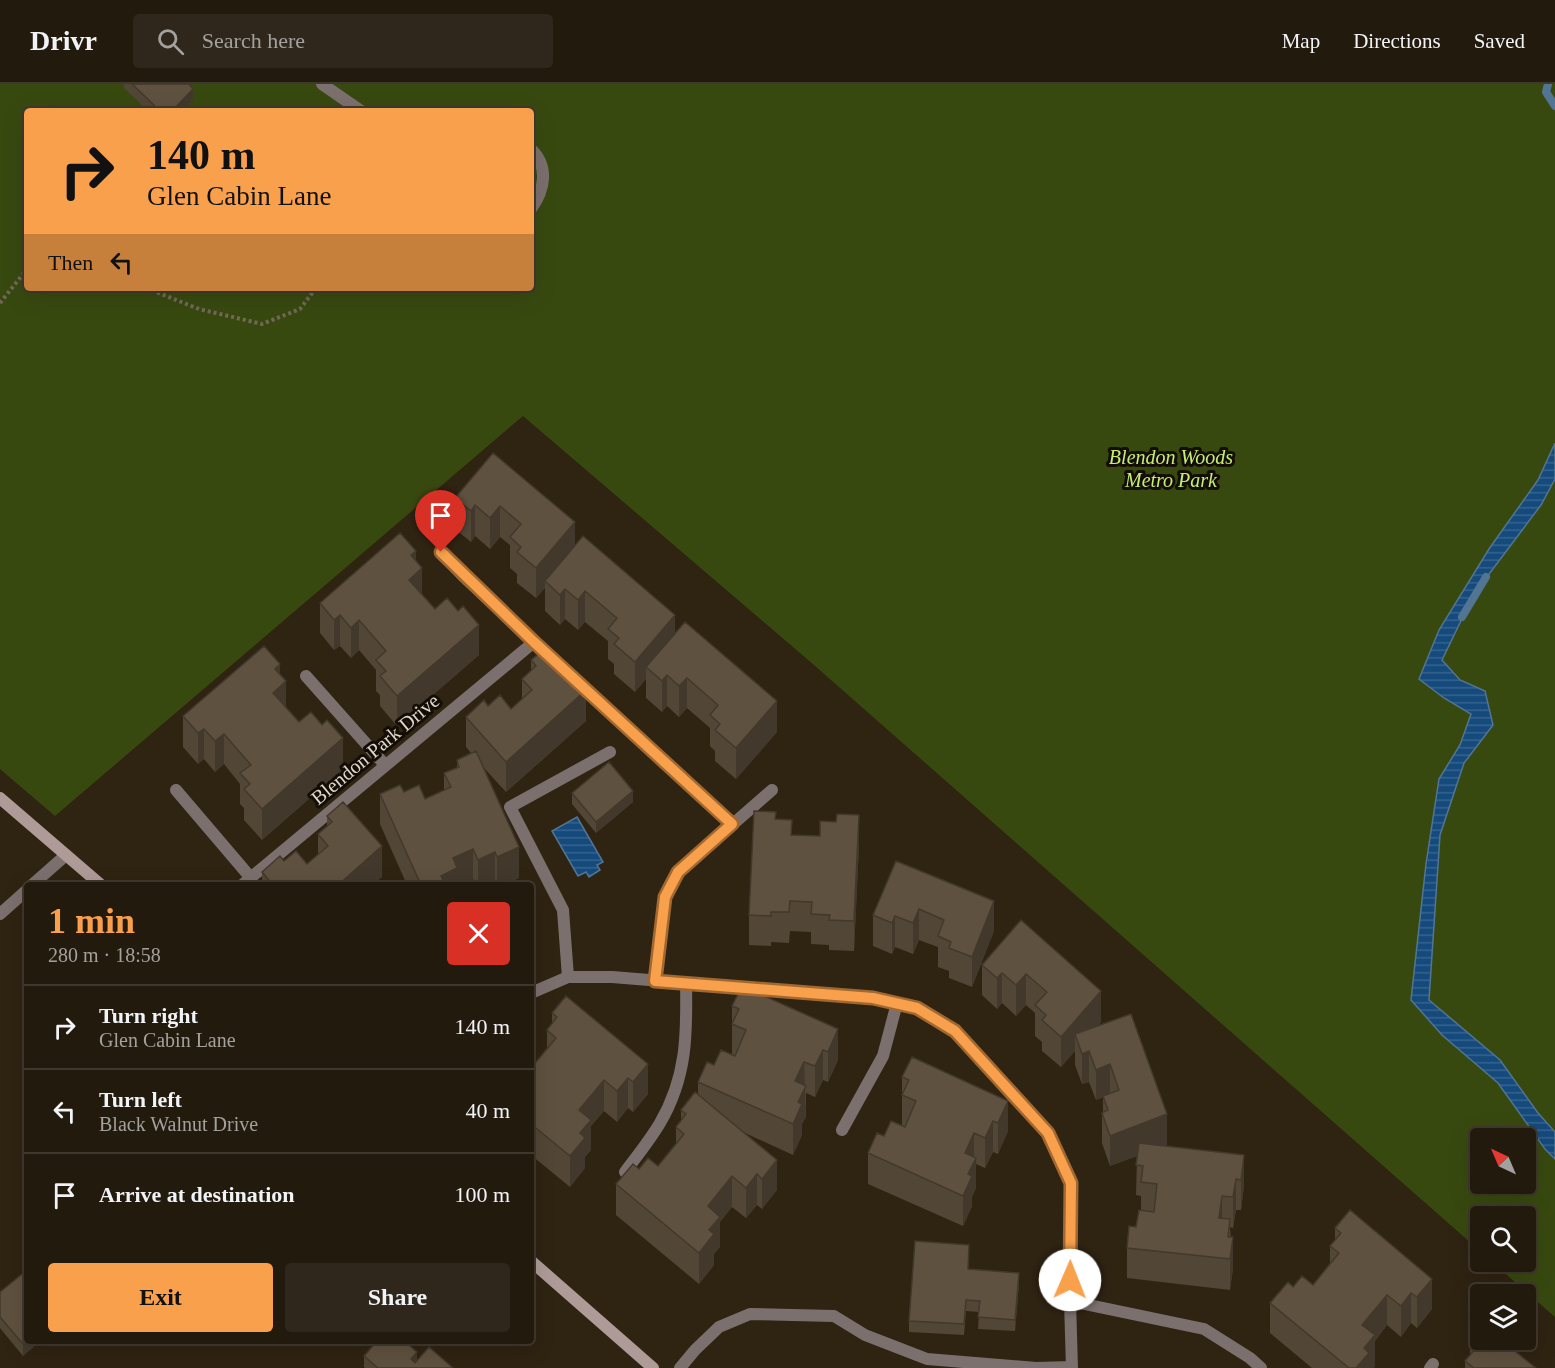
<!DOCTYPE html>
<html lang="en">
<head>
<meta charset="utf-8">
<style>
	:root { --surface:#231a0e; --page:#2f271c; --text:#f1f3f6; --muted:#a3a19e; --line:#40382e; --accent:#f8a04b }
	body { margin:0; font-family:Georgia,serif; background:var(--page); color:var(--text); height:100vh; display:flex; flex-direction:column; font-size:22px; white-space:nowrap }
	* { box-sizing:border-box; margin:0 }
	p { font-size:20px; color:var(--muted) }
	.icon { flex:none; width:33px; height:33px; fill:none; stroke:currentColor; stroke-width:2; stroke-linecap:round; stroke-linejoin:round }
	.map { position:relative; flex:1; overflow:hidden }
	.drawer { position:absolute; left:24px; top:798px; width:510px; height:462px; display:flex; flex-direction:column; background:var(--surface); border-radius:6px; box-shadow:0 6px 24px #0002,0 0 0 2px var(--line) }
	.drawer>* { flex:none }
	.hud { position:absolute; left:24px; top:24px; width:510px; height:183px; border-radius:6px; box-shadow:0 6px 24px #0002,0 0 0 2px var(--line); background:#f8a04b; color:#111; overflow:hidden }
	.needle { width:39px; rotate:316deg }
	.buttons { position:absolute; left:1470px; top:1044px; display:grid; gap:12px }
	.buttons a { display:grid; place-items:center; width:66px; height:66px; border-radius:6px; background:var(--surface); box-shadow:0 6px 24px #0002,0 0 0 2px var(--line); font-size:30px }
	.pin { position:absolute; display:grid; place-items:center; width:51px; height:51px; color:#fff; margin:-62px -26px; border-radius:50% 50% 50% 0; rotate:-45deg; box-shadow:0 0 6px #0007 }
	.pin .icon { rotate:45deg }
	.me { position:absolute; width:66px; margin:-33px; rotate:1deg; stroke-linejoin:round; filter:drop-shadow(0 0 4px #0008) }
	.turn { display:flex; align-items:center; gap:21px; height:126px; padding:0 24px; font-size:27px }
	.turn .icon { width:78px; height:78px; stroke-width:2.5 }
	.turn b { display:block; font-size:42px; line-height:51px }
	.then { display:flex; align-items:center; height:57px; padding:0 24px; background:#0003; gap:12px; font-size:22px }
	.round { display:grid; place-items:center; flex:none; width:63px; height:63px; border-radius:6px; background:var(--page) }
	.overview { display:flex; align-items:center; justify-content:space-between; height:102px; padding:0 24px }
	h1 { font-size:36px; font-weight:700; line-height:45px; color:var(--accent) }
	.cta { display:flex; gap:12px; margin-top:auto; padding:12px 24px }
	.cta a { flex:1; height:69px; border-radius:6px; background:var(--accent); color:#111; font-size:24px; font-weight:700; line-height:69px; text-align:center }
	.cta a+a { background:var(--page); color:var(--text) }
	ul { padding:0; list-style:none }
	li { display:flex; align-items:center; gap:18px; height:84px; padding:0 24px; border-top:2px solid var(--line) }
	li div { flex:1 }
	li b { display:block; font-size:22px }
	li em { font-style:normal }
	header { display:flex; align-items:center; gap:36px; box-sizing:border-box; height:84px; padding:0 30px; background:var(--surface); border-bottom:2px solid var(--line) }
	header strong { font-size:28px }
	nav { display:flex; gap:33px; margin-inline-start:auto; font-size:21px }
	.search { width:420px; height:54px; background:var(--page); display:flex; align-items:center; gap:15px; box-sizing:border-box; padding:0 21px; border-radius:6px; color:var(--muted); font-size:22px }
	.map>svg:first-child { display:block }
	.green { fill:#384910; fill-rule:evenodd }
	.water { fill:url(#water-rules); stroke:#527594; stroke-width:1.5 }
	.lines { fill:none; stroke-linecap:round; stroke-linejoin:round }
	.stream { stroke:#527594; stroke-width:8 }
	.path { stroke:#726859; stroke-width:4; stroke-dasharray:3 3; stroke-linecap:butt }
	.lane { stroke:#7c706e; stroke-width:12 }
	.street { stroke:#7c706e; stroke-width:12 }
	.secondary { stroke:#ae9b98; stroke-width:12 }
	.wall { fill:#524636 }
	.shaded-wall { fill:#42392c }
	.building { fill:#5f513f; stroke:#42392c; stroke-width:1.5 }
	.route-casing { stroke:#a16831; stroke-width:15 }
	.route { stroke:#f8a04b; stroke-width:10 }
	.labels { text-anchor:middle; stroke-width:6; stroke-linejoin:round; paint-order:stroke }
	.park-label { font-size:20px; font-style:italic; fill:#c5ee74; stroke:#130d06 }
	.street-label { font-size:20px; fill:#e0d8cd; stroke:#130d06 }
</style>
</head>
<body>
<header>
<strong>Drivr</strong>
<div class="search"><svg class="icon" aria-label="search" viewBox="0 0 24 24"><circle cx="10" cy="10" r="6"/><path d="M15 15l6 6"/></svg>Search here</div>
<nav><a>Map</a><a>Directions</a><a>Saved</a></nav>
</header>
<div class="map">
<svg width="1555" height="1284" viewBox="0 0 1555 1284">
	<defs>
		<pattern id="water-rules" width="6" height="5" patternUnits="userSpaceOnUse" patternTransform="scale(1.5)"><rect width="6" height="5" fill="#154a7c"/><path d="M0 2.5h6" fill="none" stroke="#37638d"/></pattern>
	</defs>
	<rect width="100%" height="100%" fill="#2f2312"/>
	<path class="green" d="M0,0H1555V1233L1492,1178H1526V1132H1480V1167L814,581L523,332L55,732L0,685ZM27,27H531V204H27ZM1480,1054H1526V1100H1480Z"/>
	<path class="water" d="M1555,359V395L1541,421L1474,510L1442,576L1460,596L1485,607L1493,641L1464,679L1440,751L1429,916L1500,976L1538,1029L1555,1048V1075L1545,1065L1498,999L1442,951L1411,916L1426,780L1439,695L1460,661L1471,630L1444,614L1419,595L1439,546L1489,465L1538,396Z
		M577,733L603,778L597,781L600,786L589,793L586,788L578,792L552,747Z"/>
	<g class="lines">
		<path class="stream" d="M1548,0L1546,8L1555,22
			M1462,533L1486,493"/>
		<path class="path" d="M146,204L199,225L262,240L300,225L316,204
			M0,219L27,185"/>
		<path class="lane" d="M322,0L361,27
			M531,65C549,82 545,106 531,125
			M306,592L385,681
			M176,706L251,794
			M568,893L563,826L510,723L610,668
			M842,1046L883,972L897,919
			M625,1088C637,1072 650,1056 660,1039C687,993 687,950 686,899
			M1430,1284L1433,1280"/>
		<path class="street" d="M441,468L462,491L554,577
			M570,591L732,740
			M32,801L66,771
			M242,801L534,558
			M0,830L27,806
			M655,897L665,813L678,788L772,706
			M531,909L568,893H612L874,914L917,924L955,947L1048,1049L1071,1099L1070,1217L1072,1284
			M1070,1217L1204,1245L1250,1274L1261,1284
			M680,1284L695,1266L719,1243L750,1230L834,1232L865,1251L927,1275L1036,1284L1072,1283"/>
		<path class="secondary" d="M0,714L101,801
			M531,1177L653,1284"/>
	</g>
	<path class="wall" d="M124,0H189L193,16L183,27H148L124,4Z
		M493,369L575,462L675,549L777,648L736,695L715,677V667L710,662V644L687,624L679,633L667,622L662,628L646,614V595L635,608L614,590V580L608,575V557L585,538L578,546L565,535L560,541L545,527V504L536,514L517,499V490L510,484V461L500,453L490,465L475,452L471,458L455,445V414Z
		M416,476L422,511L479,571L397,642L380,622V611L376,607V586L359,566L351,574L340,562L334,566L320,549V519Z
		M531,576L586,637L506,708L484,684L519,794L503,801H496L495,799L490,801H475L473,795L461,801H407L380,740V710L404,708L425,715L444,706V689L457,684V676L471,669L466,663V633L488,622L511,625L522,615V595L531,587Z
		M280,590L286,624L343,685L262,756L244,736V724L240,720V700L224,680L215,688L204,675L198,680L183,663V632Z
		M572,709L633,718L596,749L572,720Z
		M327,732L382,793L372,801H262V788L284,777L307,780L318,771V750L327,742Z
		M776,735L792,751L859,761L854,867L829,866V861L811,860V848L790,847L789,859L771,858V862L749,861V831Z
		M896,777L994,847L972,903L949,894V887L938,883V863L919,856L913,870L895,863L892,870L873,862V831Z
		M1021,836L1101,938L1097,943L1167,1061L1164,1062L1244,1071V1102L1241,1126H1236L1233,1144L1230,1143L1233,1184L1230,1206L1127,1194V1164L1136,1143L1141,1127V1112L1136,1111L1137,1072L1110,1082L1102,1059V1029L1103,1028V1013L1096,1016L1089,998L1082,1000L1075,981V967L1061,983L1042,967V958L1035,952V929L1026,921L1016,932L1002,919L997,925L982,911V881Z
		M742,902L838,976L828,998L823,996L815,1013L806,1009V1033L802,1040V1051L793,1071L745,1049L777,1106L762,1125L757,1121L746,1134L732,1123L720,1138V1163L714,1170V1181L699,1200L616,1131V1100L639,1085L658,1082L676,1061V1043L681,1037V1026L698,1011V998L714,981L735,972L732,970V922Z
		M552,929L648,1010L633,1028L628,1024L617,1038L604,1027L591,1042V1066L585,1073V1084L570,1103L531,1071V984L547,965V946L552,941Z
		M912,973L1008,1047L998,1070L993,1068L985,1084L976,1080V1104L972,1113V1122L963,1142L868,1100V1069L884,1052L905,1043L902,1042V993Z
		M1335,1144L1432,1225L1417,1244L1411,1239L1401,1253L1387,1241L1375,1257V1282L1373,1284H1312L1270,1249V1219L1293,1203L1313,1201L1330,1179V1162L1335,1156Z
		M969,1172L968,1185L1019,1200L1015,1247L978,1245L979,1228L966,1227L964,1251L909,1248V1237Z
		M0,1208L27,1257H40L23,1272L0,1244Z
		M1470,1259L1536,1284H1465V1277L1470,1271Z
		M364,1272L417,1277L453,1284H365L364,1283Z"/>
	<path class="shaded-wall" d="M193,5V16L183,27H172Z
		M475,421V452L471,458V427Z
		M500,422V453L490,465V434Z
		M575,438V468L545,497V504L536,514V484Z
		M416,467V490L422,484V515L409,496L411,471Z
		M565,505V535L560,541V511Z
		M585,507V538L578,546V516Z
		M340,531V562L334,566V536Z
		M675,531V561L646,583V595L635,608V578Z
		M359,536V566L351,574V544Z
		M479,541V571L397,642V612Z
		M280,580V603L286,597V628L273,609L275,585Z
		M667,591V622L662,628V597Z
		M687,594V624L679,633V602Z
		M586,606V637L506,708V678Z
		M777,617V648L736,695V664Z
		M204,645V675L198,680V649Z
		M224,650V680L215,688V657Z
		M343,654V685L262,756V725Z
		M633,707V718L596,749V738Z
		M859,731V761L854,867V837Z
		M382,762V793L372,801H338Z
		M519,763V794L503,801H497V773Z
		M473,765V795L461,801H431L441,792L453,774Z
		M495,768V799L490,801H478V776Z
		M994,817V847L972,903V873Z
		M919,825V856L913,870V839Z
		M895,832V863L892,870V839Z
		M1002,889V919L997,925V894Z
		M1026,890V921L1016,932V901Z
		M1101,907V938L1079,962L1075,950V967L1061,983V953Z
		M838,945V976L828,998V968Z
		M823,966V996L815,1013V982Z
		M1089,967V998L1082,1000V970Z
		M804,978L806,1033L802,1040V1051L793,1071V1040L795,997Z
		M648,980V1010L633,1028V998Z
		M1110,980V1011L1096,1016V986Z
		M628,994V1024L617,1038V1007Z
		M604,996V1027L591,1042V1066L585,1073V1084L570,1103V1072L579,1026Z
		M1008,1017V1047L998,1070V1039Z
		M1167,1030V1061L1110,1082V1052Z
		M993,1037V1068L985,1084V1054Z
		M974,1049V1077L976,1074V1104L972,1113V1122L963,1142V1112L965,1069Z
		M1244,1071V1102L1241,1126V1096Z
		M777,1076V1106L762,1125V1095Z
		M757,1090V1121L746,1134V1104Z
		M732,1092V1123L720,1138V1163L714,1170V1181L699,1200V1169L708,1122Z
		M1236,1095V1126L1233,1144V1113Z
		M1222,1112V1142L1219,1134Z
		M1233,1153V1184L1230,1206V1175Z
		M1019,1189V1200L1015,1247V1236Z
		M1432,1195V1225L1417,1244V1213Z
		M1411,1209V1239L1401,1253V1222Z
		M1387,1211V1241L1375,1257V1282L1373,1284H1356L1362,1241Z
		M27,1257H40L23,1272V1260Z
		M417,1268V1279L411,1275Z"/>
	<path class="building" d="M132,0H189L193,5L172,27H160Z
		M493,369L575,438L536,484L517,468L521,463L510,453L521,440L500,422L490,434L475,421L471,427L455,414Z
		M400,449L416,467L411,471L422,484L409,496L435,525L447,514L458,527L463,522L479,541L397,612L380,592L386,587L376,576L386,567L359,536L351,544L340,531L334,536L320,519Z
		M583,452L675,531L635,578L614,560L619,554L608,545L617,534L585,507L578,516L565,505L560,511L545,497Z
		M685,538L777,617L736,664L715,646L720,640L710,631L718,621L687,594L679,602L667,591L662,597L646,583Z
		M264,562L280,580L275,585L286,597L273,609L299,638L311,628L322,641L327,636L343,654L262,725L244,705L250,700L240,689L251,681L224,650L215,657L204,645L198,649L183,632Z
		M547,563L586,606L506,678L466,633L484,616L488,622L500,611L511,625L532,606L522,595L536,582L531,576Z
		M476,667L519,763L497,773L495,768L478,776L473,765L453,774L457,784L441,792L443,796L431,801H421L380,710L400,701L404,708L419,701L425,715L451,703L444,689L459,683L457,676Z
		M609,678L633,707L596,738L572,709Z
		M343,718L382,762L338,801H273L262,788L280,772L284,777L296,767L307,780L328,762L318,750L332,738L327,732Z
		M754,727L776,728L775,735L792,736L791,751L820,752V737L836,738L837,730L859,731L854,837L829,836L830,831L811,830L812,818L790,817L789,828H771V832L749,831Z
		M896,777L994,817L972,873L949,864L951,858L938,852L944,836L919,825L913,839L895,832L892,839L873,831Z
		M1021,836L1101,907L1061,953L1042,936L1046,931L1035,921L1047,908L1026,890L1016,901L1002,889L997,894L982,881Z
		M742,902L838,945L828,968L823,966L815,982L804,978L795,997L806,1002L798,1018L802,1020L793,1040L698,998L707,978L714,981L721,966L735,972L746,946L732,940L739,925L732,922Z
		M566,912L648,980L633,998L628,994L617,1007L604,996L579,1026L591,1036L580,1049L585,1054L570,1072L531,1040V984L556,954L547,946L557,933L552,929Z
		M1131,930L1167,1030L1110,1052L1102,1029L1108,1026L1103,1012L1119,1006L1110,980L1096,986L1089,967L1082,970L1075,950Z
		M912,973L1008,1017L998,1039L993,1037L985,1054L974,1049L965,1069L976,1074L968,1090L972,1092L963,1112L868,1069L877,1049L884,1052L891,1037L905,1043L916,1017L902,1011L909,996L902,993Z
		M695,1008L777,1076L762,1095L757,1090L746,1104L732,1092L708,1122L720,1133L709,1146L714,1150L699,1169L616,1100L633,1080L639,1085L648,1074L658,1082L684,1050L676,1043L686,1030L681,1026Z
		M1139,1059L1244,1071L1241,1096L1236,1095L1233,1113L1222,1112L1219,1134L1230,1135L1228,1153H1233L1230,1175L1127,1164L1129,1142L1136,1143L1139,1126L1154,1128L1157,1100L1141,1098L1143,1082L1136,1081Z
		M1350,1126L1432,1195L1417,1213L1411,1209L1401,1222L1387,1211L1362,1241L1375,1251L1364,1264L1369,1269L1356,1284H1349L1270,1219L1288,1198L1293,1203L1302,1192L1313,1201L1339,1169L1330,1162L1341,1149L1335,1144Z
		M915,1157L969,1161L968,1185L1019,1189L1015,1236L978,1233L980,1217L966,1216L964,1240L909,1237Z
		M27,1186V1257L23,1260L0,1233V1208Z
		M1480,1246V1256H1501L1536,1284H1474L1465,1277L1476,1264L1470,1259Z
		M377,1257H404L417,1268L411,1275L415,1279L429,1263L453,1284H378L364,1272Z"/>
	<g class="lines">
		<g class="route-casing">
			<path id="route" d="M441,468L534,558L732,740L678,788L665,813L655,897L873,914L917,924L955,947L1048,1049L1071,1099L1070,1196"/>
		</g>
		<use href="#route" class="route"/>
	</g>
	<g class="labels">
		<g class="park-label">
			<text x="1171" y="380">Blendon Woods<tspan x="1171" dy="23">Metro Park</tspan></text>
		</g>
		<g class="street-label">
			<text transform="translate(375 665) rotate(-40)" y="7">Blendon Park Drive</text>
		</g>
	</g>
</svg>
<div class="buttons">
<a><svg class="needle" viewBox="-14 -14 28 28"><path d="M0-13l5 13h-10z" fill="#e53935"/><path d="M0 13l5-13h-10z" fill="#a3a19e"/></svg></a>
<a><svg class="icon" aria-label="search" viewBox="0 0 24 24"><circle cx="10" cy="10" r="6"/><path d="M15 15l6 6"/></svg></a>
<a><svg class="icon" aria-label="layers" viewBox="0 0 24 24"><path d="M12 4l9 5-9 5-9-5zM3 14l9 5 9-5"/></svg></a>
</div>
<div class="pin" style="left:441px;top:468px;background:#d93025"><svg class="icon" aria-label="arrive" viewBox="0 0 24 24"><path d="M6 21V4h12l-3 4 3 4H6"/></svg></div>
<svg class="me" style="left:1070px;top:1196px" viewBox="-20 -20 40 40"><circle r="19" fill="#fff"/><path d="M0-13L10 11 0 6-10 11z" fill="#f8a04b"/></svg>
<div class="hud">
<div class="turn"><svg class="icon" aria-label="right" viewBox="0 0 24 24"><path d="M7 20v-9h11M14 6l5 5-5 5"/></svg><div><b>140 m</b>Glen Cabin Lane</div></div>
<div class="then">Then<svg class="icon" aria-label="left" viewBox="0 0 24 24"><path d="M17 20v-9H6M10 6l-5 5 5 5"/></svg></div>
</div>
<section class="drawer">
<div class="overview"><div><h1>1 min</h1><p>280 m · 18:58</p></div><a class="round" style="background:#d93025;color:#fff"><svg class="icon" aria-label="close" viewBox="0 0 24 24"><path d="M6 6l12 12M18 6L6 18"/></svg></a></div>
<ul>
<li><svg class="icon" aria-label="right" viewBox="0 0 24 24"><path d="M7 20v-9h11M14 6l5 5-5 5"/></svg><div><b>Turn right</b><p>Glen Cabin Lane</p></div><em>140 m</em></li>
<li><svg class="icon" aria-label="left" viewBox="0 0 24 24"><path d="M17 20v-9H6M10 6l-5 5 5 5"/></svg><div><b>Turn left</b><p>Black Walnut Drive</p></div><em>40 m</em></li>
<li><svg class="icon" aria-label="arrive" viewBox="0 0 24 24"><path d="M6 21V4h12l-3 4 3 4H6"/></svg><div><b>Arrive at destination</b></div><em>100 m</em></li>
</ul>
<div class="cta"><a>Exit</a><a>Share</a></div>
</section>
</div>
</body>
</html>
